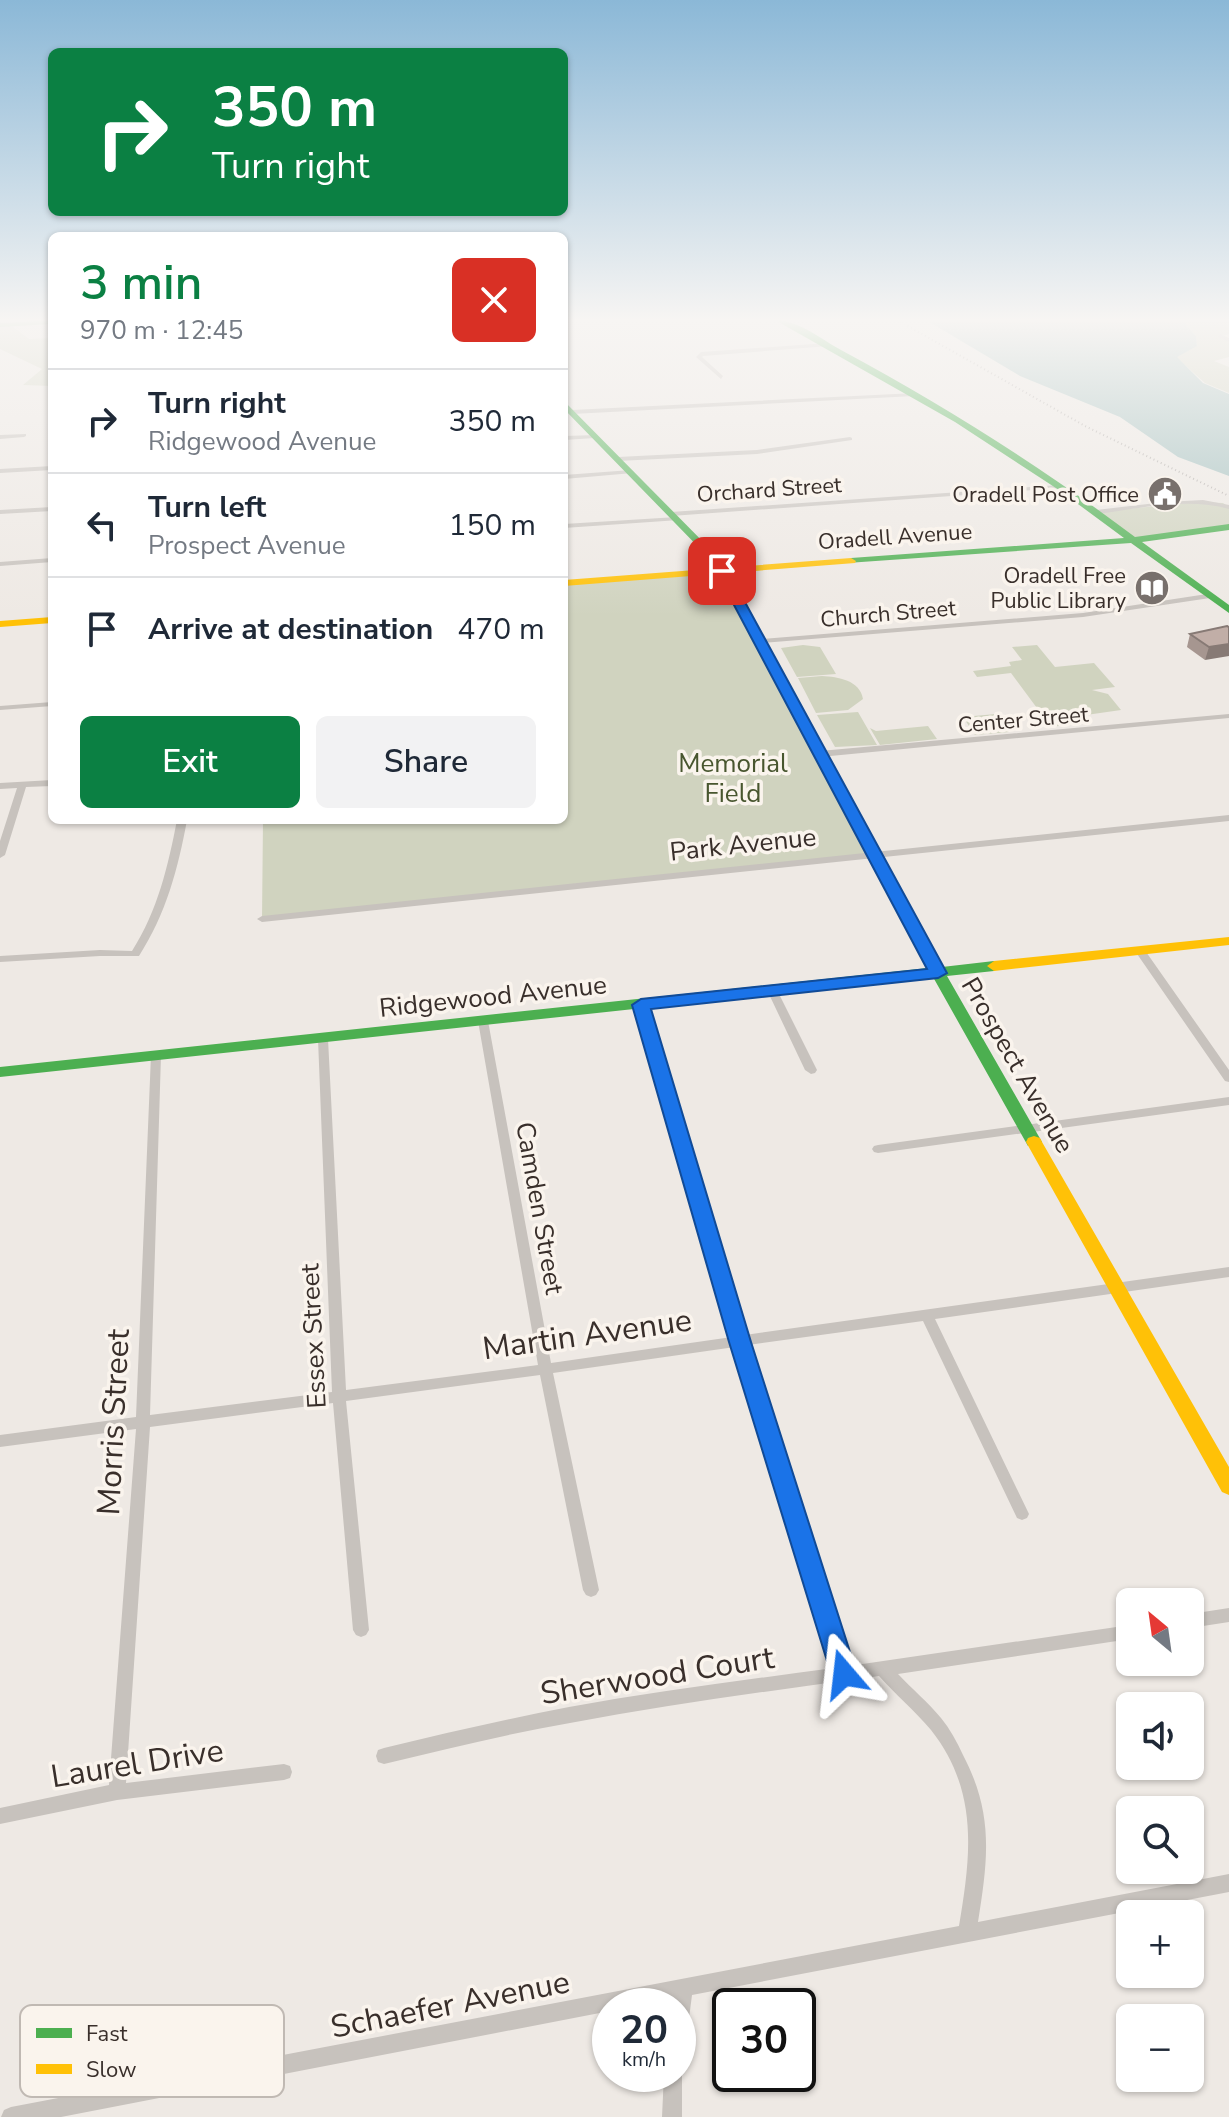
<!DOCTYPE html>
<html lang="en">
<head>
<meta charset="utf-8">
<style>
	:root { --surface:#fff; --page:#f2f2f3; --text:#1f2937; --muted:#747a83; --line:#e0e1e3; --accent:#0b8043 }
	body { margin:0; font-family:"Nunito Sans",sans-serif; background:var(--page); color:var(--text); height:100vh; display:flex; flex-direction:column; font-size:30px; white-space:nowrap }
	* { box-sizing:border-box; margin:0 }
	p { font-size:26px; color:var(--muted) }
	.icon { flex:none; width:44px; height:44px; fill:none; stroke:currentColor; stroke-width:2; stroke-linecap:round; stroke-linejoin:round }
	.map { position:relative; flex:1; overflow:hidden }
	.panel { position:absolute; left:48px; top:232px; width:520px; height:592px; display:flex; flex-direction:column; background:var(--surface); border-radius:12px; box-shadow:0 2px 6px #0004 }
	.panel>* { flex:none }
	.hud { position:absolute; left:48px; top:48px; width:520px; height:168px; border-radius:12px; box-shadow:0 2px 6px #0004; background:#0b8043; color:#fff; overflow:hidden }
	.needle { width:52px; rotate:331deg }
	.tools { position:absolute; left:1116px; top:1588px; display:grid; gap:16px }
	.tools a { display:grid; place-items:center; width:88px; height:88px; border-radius:12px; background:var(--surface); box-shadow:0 2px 6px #0004; font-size:40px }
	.speed { position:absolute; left:592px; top:1988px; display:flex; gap:16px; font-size:40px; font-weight:700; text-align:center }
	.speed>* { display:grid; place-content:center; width:104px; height:104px; border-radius:50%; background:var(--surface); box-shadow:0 2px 6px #0004; line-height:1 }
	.speed small { font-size:20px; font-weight:400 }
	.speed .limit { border:4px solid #111; border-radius:12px; background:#fff; color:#111 }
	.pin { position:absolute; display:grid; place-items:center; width:68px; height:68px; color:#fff; margin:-34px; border-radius:16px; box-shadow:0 4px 12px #0006 }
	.me { position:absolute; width:88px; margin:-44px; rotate:343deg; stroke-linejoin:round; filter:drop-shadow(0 0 6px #0008) }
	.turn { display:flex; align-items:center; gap:28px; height:168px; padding:0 32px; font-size:36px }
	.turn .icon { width:104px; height:104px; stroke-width:2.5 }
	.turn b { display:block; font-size:56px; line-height:68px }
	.round { display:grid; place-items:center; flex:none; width:84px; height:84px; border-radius:12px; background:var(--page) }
	.head { display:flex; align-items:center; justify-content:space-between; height:136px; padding:0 32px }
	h1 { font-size:48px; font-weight:600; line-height:60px; color:var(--accent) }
	.action { display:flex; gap:16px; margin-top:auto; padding:16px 32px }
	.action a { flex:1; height:92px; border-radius:12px; background:var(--accent); color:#fff; font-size:32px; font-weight:600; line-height:92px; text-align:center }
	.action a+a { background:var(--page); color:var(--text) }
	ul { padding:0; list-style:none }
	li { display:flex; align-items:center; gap:24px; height:104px; padding:0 32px; border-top:2px solid var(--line) }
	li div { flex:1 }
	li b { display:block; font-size:30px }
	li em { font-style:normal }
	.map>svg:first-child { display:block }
	.green { fill:#d0d3bf }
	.water { fill:#a1bfbe }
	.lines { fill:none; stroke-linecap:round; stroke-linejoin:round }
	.street { fill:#c7c2bd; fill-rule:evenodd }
	.fast { fill:#4caf50; fill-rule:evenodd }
	.slow { fill:#ffc107; fill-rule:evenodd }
	.rail { stroke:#afaaa7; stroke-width:2; stroke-dasharray:1 3; stroke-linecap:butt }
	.wall { fill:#a69690 }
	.shaded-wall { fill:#877a75 }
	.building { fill:#c1aea7; stroke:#877a75; stroke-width:2 }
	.route { fill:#1a73e8; stroke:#114b97; stroke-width:2 }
	.labels { text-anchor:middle; stroke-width:7; stroke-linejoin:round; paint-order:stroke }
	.far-street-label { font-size:22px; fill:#392f2b; stroke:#faf4ed }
	.far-poi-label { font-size:22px; fill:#392f2b; stroke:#faf4ed; text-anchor:end }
	.park-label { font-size:26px; fill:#48562f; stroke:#faf4ed }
	.street-label { font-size:26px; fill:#392f2b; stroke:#faf4ed }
	.near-street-label { font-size:32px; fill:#392f2b; stroke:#faf4ed }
	.key { fill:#faf4ed; stroke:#c0b9b3; stroke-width:2 }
	.key-label { font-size:22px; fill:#392f2b }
</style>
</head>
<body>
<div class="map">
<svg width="1229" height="2117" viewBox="0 0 1229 2117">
	<rect width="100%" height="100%" fill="#eee9e4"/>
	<path class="green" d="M1182,320H1229V334L1218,337L1229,341V357L1214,361L1229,367V393L1205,383L1176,357L1197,345L1196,336Z
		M9,324L29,339L52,338V386L23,385L42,369L0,349V325Z
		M1197,502L1223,503L1229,507V527L1133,540L1096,512Z
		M722,571L874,853L262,919L263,820H564V583Z
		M803,645L820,647L836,674L797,677L781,648Z
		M1037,645L1055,667L1094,663L1115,687L1092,690L1108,694L1121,710L1086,715L1075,708L1089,722L1051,727L1011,673L977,677L973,671L1011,666L1009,662L1022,660L1012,647Z
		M822,676C838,677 860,680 863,699L848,710L816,713L798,678Z
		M858,712L877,745L835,747L817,715Z
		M996,714L1009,732L975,735L963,717Z
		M928,726L937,739L880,745L870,728L876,731Z"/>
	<path class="water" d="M926,320H1182L1196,336L1197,346L1177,357L1203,383L1229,394V476L1178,457L1120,417L1020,376Z"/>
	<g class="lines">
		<path class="street" d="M1220,334L1229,338V342L1218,337Z
			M827,343L829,346L703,356L702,357L723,376L721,379L696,357L701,352Z
			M916,393L917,394L914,396L572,414L569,412L572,410Z
			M26,434V436L24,437L0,439V435Z
			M597,435V437L595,438L564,440V436Z
			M850,437L852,438V440L757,454L618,461L615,459L618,457L757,450Z
			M52,466V470L0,473V469Z
			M631,470L634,472L633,473L564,479V475Z
			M1060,485L1063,487L1062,488L671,516L668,514L671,512Z
			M1203,500L1229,505V509C1187,497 1138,509 1096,514L1093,512L1096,510L1165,502Z
			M52,507V511L0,514V510Z
			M677,517L679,518V520L564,528V524Z
			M52,558V562L0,566V562Z
			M1207,594L1211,596L1210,598L1083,617L762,643L758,641L762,639L1083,613Z
			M52,702V706L0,710V706Z
			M1229,714V718L820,757L816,754L820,751Z
			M52,780V786L26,787L5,855L0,858V841L17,788L0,789V783Z
			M1229,815V821L262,922L257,919L262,916Z
			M177,820H187C178,869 166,914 139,956H100L0,962V956L100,950L132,951C158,910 168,866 177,820Z
			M1140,948L1144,949L1229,1070V1082L1225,1081L1135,951Z
			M772,987L777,990L817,1070L815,1073L811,1074L805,1070L767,990Z
			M641,1002L646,1005L745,1335L1229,1267V1277L935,1319L1029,1514L1027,1518L1022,1520L1017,1518L923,1321L748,1345L849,1666L1130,1625V1639L898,1674C912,1689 928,1702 941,1718C950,1729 957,1742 963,1755C994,1814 988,1859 978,1922L1229,1874V1892L692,1995L687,2034L685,2041L678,2043V2006H673L674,1999L637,2006H610V2011L61,2117H1L4,2110L11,2107L959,1926C971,1855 979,1791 931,1730C915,1711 896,1695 879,1676C776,1690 672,1704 570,1723C507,1734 446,1749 384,1764L378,1762L376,1756L378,1750L384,1748C445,1733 507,1719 569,1707C657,1691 745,1680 834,1668L735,1347L553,1373L599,1590L596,1595L591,1597L586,1595L583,1590L540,1375L346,1401L369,1630L366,1635L361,1637L356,1635L353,1630L333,1403L150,1427L126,1783L284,1764L290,1766L292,1772L290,1778L284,1780L117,1800L0,1824V1808L109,1785L136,1429L0,1447V1435L136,1417L151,1055L152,1052H160L161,1055L150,1415L332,1392L318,1039L323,1035L328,1039L346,1390L538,1365L478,1021L483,1018L488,1021L551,1363L732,1337L636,1005Z
			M1229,1097V1105L878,1153L874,1152L872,1149L874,1146L878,1145Z
			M1229,1608V1622L1190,1628V1614Z
			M678,2067L682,2074V2117H662L664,2074H678Z"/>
		<path class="fast" d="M52,320V324L0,327V323Z
			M775,320C796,319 823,340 841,350C943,405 1042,467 1135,537L1229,524V530L1142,542L1229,605V613L1131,543L847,563L846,561L851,558L1124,538L1059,490L955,422Z
			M564,401L721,560L942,967L994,961L1001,966L994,971L947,976L1042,1142L1040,1146H1028L933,977L0,1077V1067L928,968L712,561L564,409Z"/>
		<path class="slow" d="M851,558L856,561L855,563L564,586V580Z
			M52,617V623L0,627V621Z
			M1229,937V945L994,971L987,966L994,961Z
			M1034,1136L1040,1138L1042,1142L1229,1467V1495L1222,1492L1026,1142L1028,1138Z"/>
		<path class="rail" d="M897,320L1085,426L1229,496"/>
	</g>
	<path class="wall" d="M1227,626L1205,660L1187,647L1190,634Z"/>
	<path class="shaded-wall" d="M1229,644V656L1205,660L1209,647Z"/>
	<path class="building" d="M1227,626L1229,627V644L1209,647L1190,634Z"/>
	<linearGradient id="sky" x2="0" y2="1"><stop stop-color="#8bb8d7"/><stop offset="0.52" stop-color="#f7f5f3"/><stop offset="1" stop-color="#f7f5f3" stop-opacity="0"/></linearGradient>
	<rect width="1229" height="616" fill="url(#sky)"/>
	<path class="route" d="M722,567L728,571L947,973L938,978L651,1009L751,1342L857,1674L853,1683L844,1686L835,1683L831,1674L729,1342L632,1005L641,999L927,969L716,571Z"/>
	<defs>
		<g id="civic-disc" transform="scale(1.8)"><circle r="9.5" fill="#78706c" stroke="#faf4ed"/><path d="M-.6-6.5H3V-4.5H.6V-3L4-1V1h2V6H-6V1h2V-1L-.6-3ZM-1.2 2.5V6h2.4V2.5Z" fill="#fff"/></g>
		<g id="library-disc" transform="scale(1.8)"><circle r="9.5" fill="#78706c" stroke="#faf4ed"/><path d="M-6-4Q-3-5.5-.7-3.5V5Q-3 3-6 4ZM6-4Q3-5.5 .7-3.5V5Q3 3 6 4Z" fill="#fff"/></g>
	</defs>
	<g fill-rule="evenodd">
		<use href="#civic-disc" x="1165" y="494"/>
		<use href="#library-disc" x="1152" y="588"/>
	</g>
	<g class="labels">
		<g class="far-street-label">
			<text transform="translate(769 489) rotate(-4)" y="8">Orchard Street</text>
			<text transform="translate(895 536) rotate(-4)" y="8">Oradell Avenue</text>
			<text transform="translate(888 613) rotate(-5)" y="8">Church Street</text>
			<text transform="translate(1023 719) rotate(-5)" y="8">Center Street</text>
		</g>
		<g class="far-poi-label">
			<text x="1139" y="502">Oradell Post Office</text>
			<text x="1126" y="583">Oradell Free<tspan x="1126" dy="25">Public Library</tspan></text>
		</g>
		<g class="park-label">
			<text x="733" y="772">Memorial<tspan x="733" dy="30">Field</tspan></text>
		</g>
		<g class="street-label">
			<text transform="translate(743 844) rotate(-6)" y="9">Park Avenue</text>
			<text transform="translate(493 996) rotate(-6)" y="9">Ridgewood Avenue</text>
			<text transform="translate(1018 1065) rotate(60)" y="9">Prospect Avenue</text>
			<text transform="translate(540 1208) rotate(80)" y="9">Camden Street</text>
			<text transform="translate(313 1336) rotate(-93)" y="9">Essex Street</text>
		</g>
		<g class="near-street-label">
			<text transform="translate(587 1334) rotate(-8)" y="11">Martin Avenue</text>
			<text transform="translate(113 1422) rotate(-87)" y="11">Morris Street</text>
			<text transform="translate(657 1675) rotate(-9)" y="11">Sherwood Court</text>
			<text transform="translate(137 1763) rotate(-9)" y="11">Laurel Drive</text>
			<text transform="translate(450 2004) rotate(-11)" y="11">Schaefer Avenue</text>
		</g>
	</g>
	<rect x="20" y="2005" width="264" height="92" rx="12" class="key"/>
	<rect x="36" y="2028" width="36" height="10" fill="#4caf50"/>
	<rect x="36" y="2064" width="36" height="10" fill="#ffc107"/>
	<g class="key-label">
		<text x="86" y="2041">Fast</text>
		<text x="86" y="2077">Slow</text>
	</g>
</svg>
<div class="tools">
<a><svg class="needle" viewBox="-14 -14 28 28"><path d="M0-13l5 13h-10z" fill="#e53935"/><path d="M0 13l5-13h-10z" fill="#747a83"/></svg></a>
<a><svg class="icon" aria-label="sound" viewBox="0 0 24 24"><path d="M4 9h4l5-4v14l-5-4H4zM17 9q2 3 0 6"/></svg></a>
<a><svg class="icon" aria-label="search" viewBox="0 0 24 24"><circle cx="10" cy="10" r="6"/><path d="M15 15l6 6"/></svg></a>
<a>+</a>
<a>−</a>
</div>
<div class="speed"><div>20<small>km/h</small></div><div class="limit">30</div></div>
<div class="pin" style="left:722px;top:571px;background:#d93025"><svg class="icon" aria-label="arrive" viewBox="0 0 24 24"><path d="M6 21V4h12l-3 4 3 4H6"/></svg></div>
<svg class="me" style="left:844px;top:1674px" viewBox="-20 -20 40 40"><path d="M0-17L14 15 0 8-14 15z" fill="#1a73e8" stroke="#fff" stroke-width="4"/></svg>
<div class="hud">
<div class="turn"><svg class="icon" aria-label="right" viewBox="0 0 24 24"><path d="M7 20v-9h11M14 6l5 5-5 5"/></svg><div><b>350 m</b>Turn right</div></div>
</div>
<section class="panel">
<div class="head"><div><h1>3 min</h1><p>970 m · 12:45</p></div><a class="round" style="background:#d93025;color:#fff"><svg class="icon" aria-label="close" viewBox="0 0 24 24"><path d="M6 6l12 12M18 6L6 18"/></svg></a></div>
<ul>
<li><svg class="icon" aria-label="right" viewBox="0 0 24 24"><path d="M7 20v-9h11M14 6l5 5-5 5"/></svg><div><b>Turn right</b><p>Ridgewood Avenue</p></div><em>350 m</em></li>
<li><svg class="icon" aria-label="left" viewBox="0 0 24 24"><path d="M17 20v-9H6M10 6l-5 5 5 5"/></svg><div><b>Turn left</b><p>Prospect Avenue</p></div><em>150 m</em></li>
<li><svg class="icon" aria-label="arrive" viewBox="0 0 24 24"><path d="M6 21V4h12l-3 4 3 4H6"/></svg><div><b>Arrive at destination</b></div><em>470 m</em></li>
</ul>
<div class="action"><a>Exit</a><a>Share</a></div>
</section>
</div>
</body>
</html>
